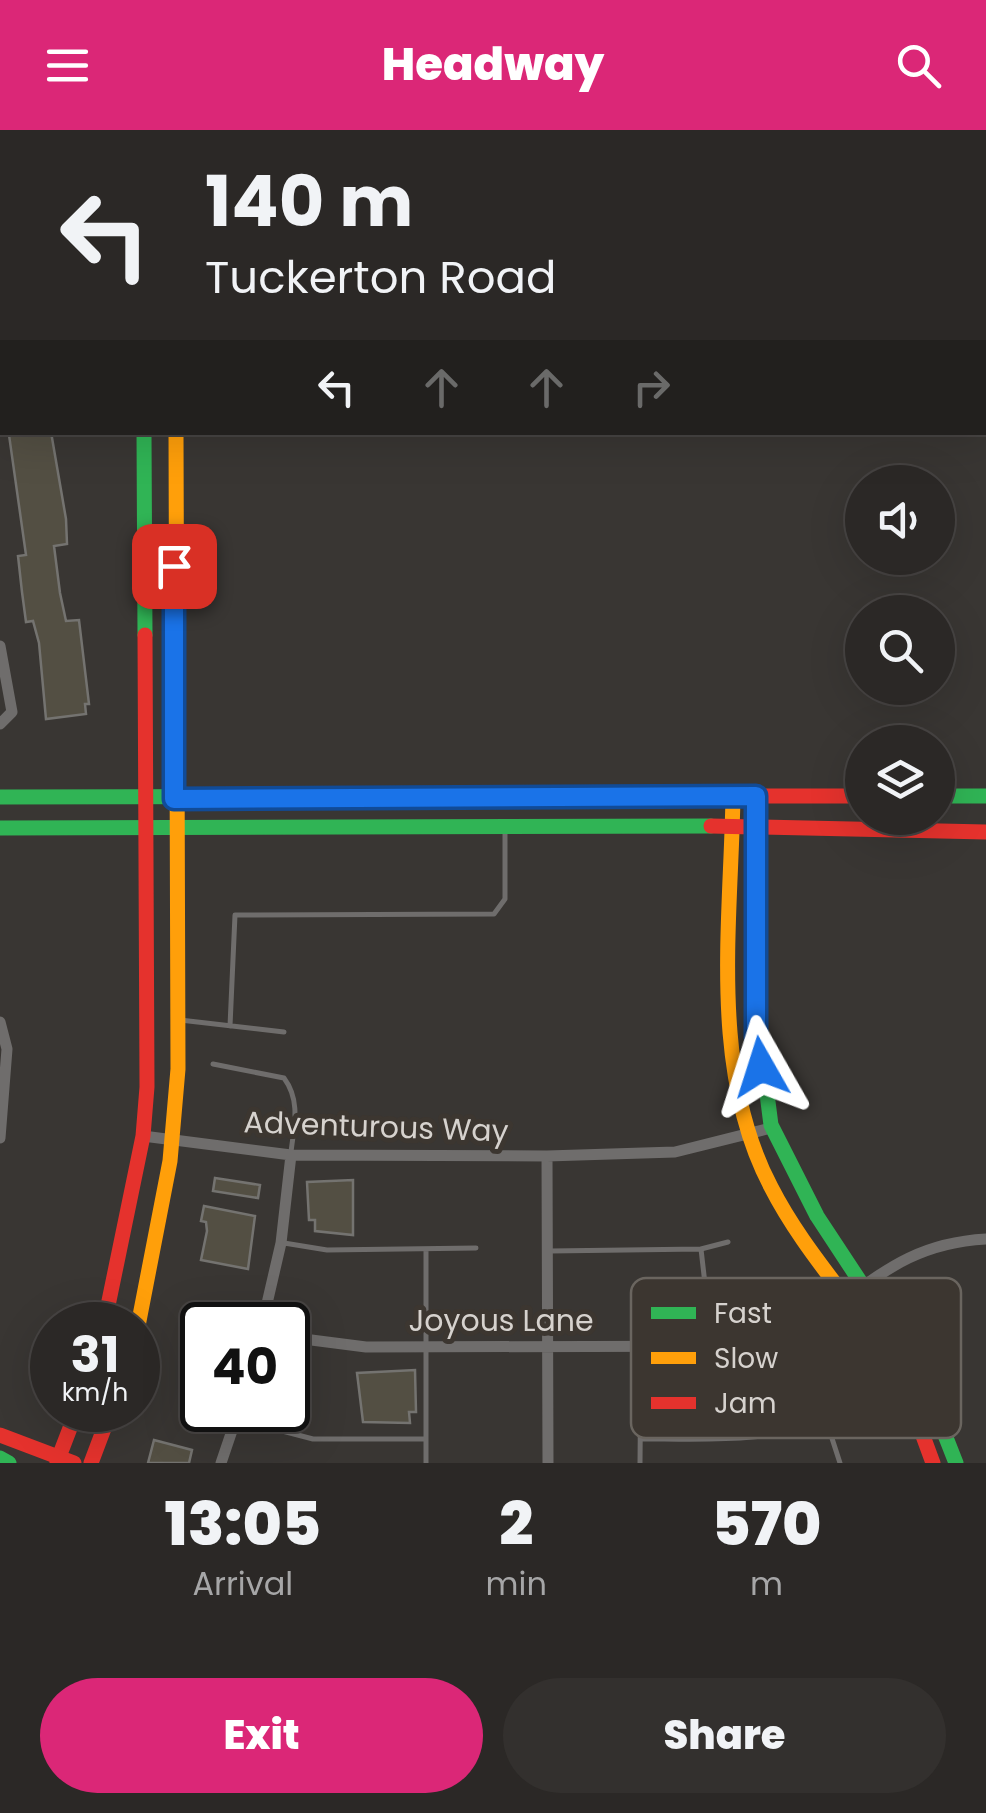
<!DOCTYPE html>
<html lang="en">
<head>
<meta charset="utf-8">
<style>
	:root { --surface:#2b2826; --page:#33302e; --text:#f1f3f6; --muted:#a6a6a7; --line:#474443; --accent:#db2777 }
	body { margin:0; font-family:Poppins,sans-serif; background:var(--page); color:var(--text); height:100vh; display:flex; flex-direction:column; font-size:38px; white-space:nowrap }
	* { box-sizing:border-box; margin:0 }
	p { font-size:32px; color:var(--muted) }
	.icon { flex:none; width:55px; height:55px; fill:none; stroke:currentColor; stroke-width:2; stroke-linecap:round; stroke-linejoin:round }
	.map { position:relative; height:1333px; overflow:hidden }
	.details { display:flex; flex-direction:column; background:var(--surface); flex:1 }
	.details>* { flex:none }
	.banner { position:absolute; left:0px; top:0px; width:988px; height:305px; box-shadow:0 10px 40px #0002,0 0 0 2px var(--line); background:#2b2826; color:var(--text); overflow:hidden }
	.controls { position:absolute; left:845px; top:335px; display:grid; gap:20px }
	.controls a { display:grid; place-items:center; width:110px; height:110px; border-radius:50%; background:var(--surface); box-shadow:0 10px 40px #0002,0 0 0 2px var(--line); font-size:50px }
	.speed { position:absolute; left:30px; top:1172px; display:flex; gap:20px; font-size:50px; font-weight:700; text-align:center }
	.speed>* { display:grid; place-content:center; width:130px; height:130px; border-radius:50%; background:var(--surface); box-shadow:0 10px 40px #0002,0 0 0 2px var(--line); line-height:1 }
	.speed small { font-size:25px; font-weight:400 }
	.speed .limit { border:5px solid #111; border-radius:15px; background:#fff; color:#111 }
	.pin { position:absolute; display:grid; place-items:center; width:85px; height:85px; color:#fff; margin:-42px; border-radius:20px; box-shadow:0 5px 15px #0006 }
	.me { position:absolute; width:110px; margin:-55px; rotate:354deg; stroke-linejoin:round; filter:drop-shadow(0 0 8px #0008) }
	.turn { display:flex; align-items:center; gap:35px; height:210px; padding:0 40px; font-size:45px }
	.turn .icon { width:130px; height:130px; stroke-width:2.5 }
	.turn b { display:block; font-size:70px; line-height:85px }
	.lanes { display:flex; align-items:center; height:95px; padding:0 40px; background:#0003; justify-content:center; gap:50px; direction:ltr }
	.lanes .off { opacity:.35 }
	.eta { display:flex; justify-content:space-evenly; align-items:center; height:170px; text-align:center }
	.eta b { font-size:60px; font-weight:800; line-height:70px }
	.button { display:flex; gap:20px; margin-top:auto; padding:20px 40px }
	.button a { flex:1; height:115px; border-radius:60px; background:var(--accent); color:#fff; font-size:40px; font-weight:800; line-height:115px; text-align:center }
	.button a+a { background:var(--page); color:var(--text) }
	header { display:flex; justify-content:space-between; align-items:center; height:130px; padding:0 40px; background:var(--accent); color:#fff; font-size:45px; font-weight:800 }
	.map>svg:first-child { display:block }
	.building { fill:#534f43; stroke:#747370; stroke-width:2.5 }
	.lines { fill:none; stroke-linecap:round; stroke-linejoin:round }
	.lane { stroke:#6f6d6c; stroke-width:5 }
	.street { stroke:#6f6d6c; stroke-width:11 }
	.fast { stroke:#30b455; stroke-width:15 }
	.slow { stroke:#ff9f0a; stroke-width:15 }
	.jam { stroke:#e5322d; stroke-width:15 }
	.route-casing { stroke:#114b97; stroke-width:25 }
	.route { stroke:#1a73e8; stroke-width:18 }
	.labels { text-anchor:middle; stroke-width:10; stroke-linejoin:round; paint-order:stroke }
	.street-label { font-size:30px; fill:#d6d2ce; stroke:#3c3630 }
	.key { fill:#3c3630; stroke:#6a655f; stroke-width:2.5 }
	.key-label { font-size:28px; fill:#d6d2ce }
</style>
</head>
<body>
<header><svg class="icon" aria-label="menu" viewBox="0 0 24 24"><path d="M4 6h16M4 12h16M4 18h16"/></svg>Headway<svg class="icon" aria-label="search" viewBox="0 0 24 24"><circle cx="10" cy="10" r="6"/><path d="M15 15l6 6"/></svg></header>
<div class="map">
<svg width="986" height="1333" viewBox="0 0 986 1333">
	<rect width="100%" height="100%" fill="#393633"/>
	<path class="building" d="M51,302L66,389L67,414L54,416L60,463L66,491L79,490L89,574H85L86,584L46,589L39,513L33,491L26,492L22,462L18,426L26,425L9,305Z
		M215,1048L260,1055L258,1068L213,1061Z
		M353,1050V1105L315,1101V1090H309L307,1052Z
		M204,1076L255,1086L248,1139L201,1130L207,1101L206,1092L201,1091Z
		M415,1240L416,1282H409L410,1293L363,1292L357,1243Z
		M154,1310L192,1320L189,1333H148Z"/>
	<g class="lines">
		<path class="lane" d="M180,890L284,902
			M230,896L235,785L494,784L505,769V701
			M213,934L284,948C301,971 294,996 291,1022
			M284,1113L327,1120L476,1118
			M701,1119L728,1112
			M550,1121L701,1119L712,1215
			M792,1208L827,1293
			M236,1289L313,1309H425
			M641,1309C705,1309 766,1312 827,1293L840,1333
			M426,1333V1119
			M640,1333L641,1219"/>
		<path class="street" d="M94,2L95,0
			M0,8L2,9
			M0,138H2
			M0,516L12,582L0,594
			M0,892L7,919L0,1008
			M143,1006L291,1025L547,1026L675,1022L771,998
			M547,1026L548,1333
			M262,1195L281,1113L291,1025
			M288,1207L366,1217L749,1216C763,1213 781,1211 794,1204C865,1163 895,1114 986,1109
			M221,1333L239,1280"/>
		<path class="fast" d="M208,0V2
			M144,302L145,505
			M756,666V878L771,995L817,1086L921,1244L956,1333
			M938,666H986
			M0,667L453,666
			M0,698L711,696
			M0,1328L9,1333"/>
		<path class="slow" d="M733,666C731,793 709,940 771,1057C798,1110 837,1154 871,1202
			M138,1196L170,1031L178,939L176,302"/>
		<path class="jam" d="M175,0V2
			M453,666H862
			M711,696L986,702
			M104,1195L143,1006L147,957L145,505
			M871,1202L905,1257L933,1333
			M0,1305L74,1333
			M57,1332L77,1280
			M91,1333L111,1280"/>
	</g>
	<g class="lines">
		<g class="route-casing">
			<path id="route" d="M174,436V669L756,666V907L761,937"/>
		</g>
		<use href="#route" class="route"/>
	</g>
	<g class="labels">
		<g class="street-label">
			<text transform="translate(376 997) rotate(2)" y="10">Adventurous Way</text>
			<text x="501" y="1201">Joyous Lane</text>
		</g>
	</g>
	<rect x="631" y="1148" width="330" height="160" rx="15" class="key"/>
	<rect x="651" y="1177" width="45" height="12" fill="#30b455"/>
	<rect x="651" y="1222" width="45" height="12" fill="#ff9f0a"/>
	<rect x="651" y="1267" width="45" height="12" fill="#e5322d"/>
	<g class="key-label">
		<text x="714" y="1193">Fast</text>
		<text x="714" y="1238">Slow</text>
		<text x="714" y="1283">Jam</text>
	</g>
</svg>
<div class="controls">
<a><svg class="icon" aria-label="sound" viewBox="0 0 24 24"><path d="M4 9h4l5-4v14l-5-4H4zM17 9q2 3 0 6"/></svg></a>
<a><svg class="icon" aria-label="search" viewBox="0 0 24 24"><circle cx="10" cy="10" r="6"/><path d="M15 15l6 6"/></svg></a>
<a><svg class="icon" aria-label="layers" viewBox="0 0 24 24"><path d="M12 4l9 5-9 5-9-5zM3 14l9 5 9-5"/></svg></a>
</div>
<div class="speed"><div>31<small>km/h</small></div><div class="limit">40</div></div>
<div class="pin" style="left:174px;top:436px;background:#d93025"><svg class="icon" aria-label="arrive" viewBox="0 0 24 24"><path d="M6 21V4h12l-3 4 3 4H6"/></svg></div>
<svg class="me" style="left:761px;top:937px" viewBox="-20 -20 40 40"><path d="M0-17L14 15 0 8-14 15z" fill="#1a73e8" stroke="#fff" stroke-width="4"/></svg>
<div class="banner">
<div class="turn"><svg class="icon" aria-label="left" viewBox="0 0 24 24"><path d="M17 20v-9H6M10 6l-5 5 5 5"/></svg><div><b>140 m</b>Tuckerton Road</div></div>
<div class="lanes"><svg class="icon" aria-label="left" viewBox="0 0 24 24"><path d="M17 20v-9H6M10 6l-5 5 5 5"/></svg><svg class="icon off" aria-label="ahead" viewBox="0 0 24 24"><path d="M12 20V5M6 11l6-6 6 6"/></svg><svg class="icon off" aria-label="ahead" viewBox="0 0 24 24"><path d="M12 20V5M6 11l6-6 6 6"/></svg><svg class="icon off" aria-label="right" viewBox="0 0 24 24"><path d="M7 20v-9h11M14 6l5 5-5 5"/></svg></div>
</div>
</div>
<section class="details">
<div class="eta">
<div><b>13:05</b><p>Arrival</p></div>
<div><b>2</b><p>min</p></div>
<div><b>570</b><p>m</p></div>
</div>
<div class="button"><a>Exit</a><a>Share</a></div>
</section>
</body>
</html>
